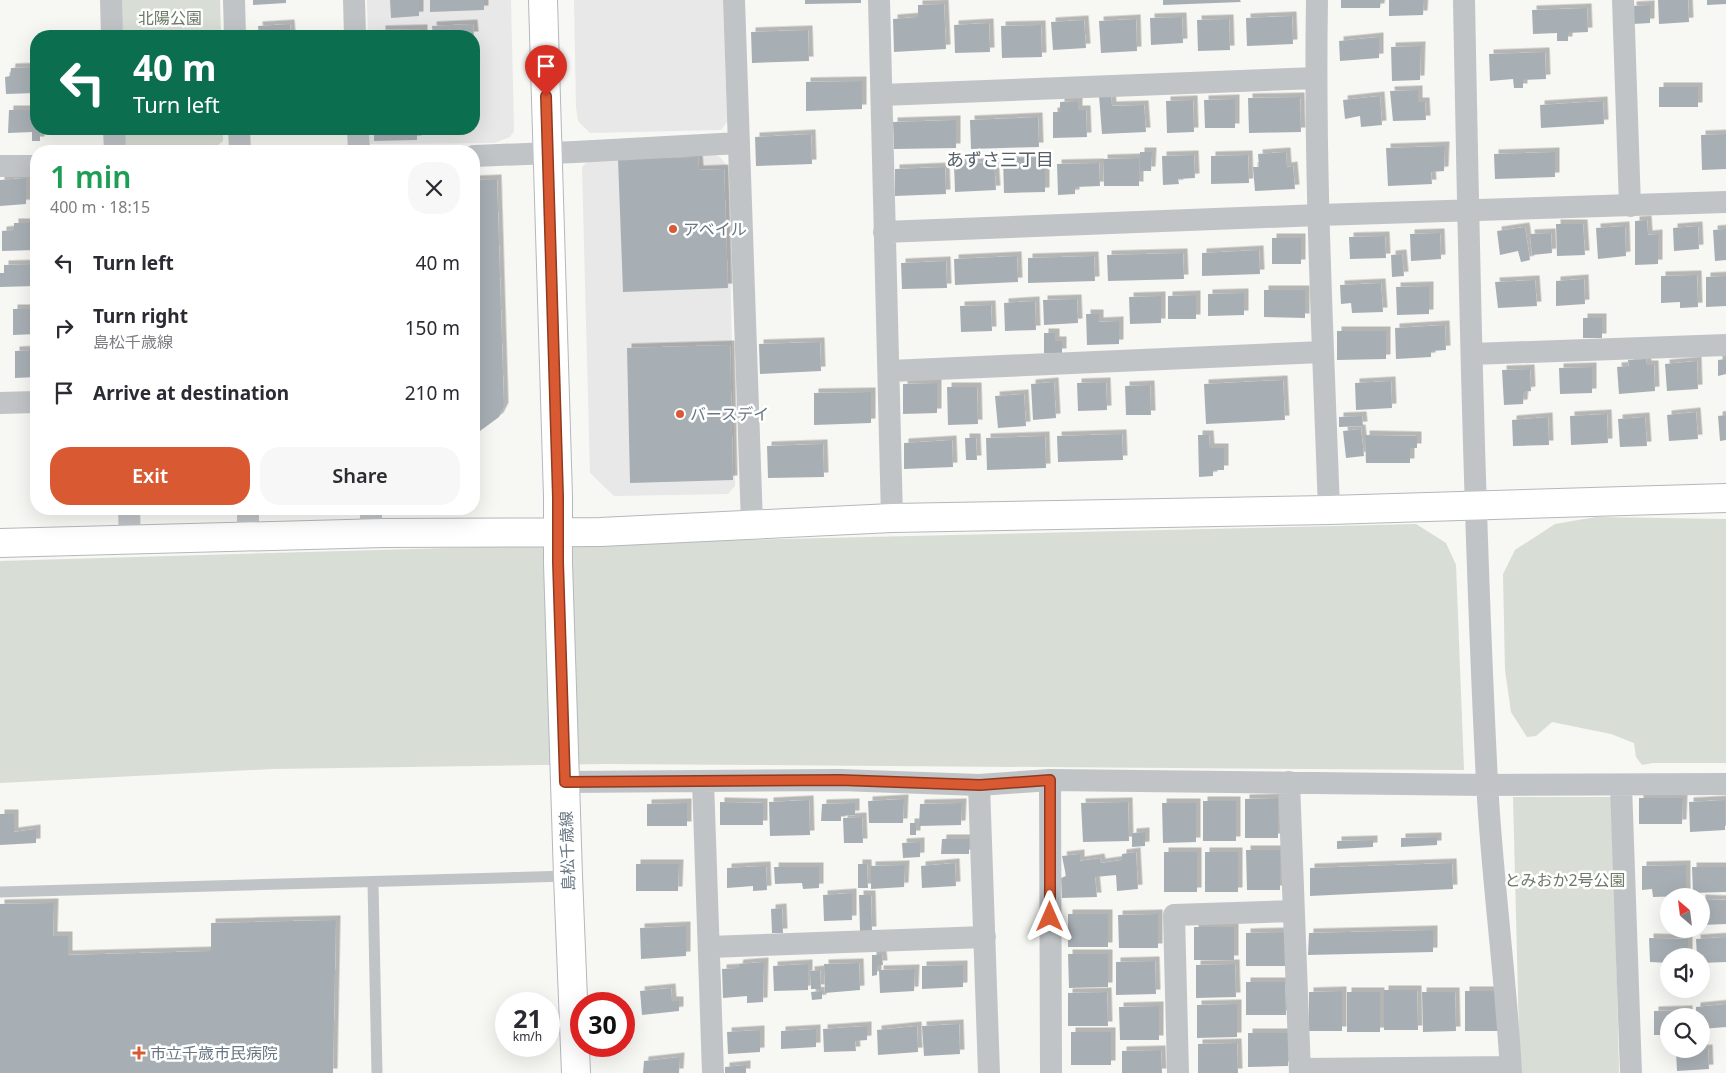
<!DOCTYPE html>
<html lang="en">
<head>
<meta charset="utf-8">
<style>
	:root { --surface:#fff; --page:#f7f7f7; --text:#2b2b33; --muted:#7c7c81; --accent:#d95a32 }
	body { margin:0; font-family:"Noto Sans","Noto Sans JP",sans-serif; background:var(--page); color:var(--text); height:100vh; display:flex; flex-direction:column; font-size:19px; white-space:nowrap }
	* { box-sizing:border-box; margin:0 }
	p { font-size:16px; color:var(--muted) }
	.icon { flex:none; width:28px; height:28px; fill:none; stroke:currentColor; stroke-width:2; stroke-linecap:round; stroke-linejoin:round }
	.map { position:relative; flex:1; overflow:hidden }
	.details { position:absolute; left:30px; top:145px; width:450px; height:370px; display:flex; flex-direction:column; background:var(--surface); border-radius:20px; box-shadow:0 5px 20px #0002 }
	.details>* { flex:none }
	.top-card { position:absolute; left:30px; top:30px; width:450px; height:105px; border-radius:20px; box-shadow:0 5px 20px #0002; background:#0b6e4f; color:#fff; overflow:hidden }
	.needle { width:32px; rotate:332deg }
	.controls { position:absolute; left:1660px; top:888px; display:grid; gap:10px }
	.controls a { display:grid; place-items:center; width:50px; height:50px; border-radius:50%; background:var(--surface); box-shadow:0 5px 20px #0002; font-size:25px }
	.speed { position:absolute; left:495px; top:992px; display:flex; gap:10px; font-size:25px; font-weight:700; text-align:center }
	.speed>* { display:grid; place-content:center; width:65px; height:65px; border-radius:50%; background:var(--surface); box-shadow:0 5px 20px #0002; line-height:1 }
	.speed small { font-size:12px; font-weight:400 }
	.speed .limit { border:8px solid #d22; background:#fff; color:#111 }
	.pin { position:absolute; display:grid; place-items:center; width:42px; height:42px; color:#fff; margin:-51px -21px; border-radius:50% 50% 50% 0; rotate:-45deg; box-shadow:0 0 5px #0007 }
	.pin .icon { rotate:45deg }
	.me { position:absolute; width:55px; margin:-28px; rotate:0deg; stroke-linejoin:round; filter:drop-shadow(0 0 4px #0008) }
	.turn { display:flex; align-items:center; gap:18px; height:105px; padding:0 20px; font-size:22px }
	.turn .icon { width:65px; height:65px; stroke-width:2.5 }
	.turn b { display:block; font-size:35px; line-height:42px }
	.round { display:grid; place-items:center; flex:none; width:52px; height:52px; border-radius:20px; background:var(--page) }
	.overview { display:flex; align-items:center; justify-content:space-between; height:85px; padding:0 20px }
	h1 { font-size:30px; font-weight:600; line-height:38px; color:#1e9e55 }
	.button { display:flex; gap:10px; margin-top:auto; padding:10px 20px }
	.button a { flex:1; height:58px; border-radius:20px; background:var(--accent); color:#fff; font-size:20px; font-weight:600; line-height:58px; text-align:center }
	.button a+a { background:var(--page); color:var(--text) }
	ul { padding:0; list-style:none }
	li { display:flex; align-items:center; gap:15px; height:65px; padding:0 20px }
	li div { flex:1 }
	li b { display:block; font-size:19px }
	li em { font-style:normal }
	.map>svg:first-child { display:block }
	.built { fill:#e7e8e7 }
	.green { fill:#d8ddd5 }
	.building { fill:#a8afb4; filter:url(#shadow) }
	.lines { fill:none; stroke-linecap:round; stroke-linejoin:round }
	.secondary-casing { stroke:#b3b8bc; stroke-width:30 }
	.lane { stroke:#c0c4c7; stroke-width:11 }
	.street { stroke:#c0c4c7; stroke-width:22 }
	.secondary { stroke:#fff; stroke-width:28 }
	.route-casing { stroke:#8d3a20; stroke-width:12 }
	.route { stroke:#d95a32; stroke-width:9 }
	.poi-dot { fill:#d95a32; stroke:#fff; stroke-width:2 }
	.labels { text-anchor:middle; stroke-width:5; stroke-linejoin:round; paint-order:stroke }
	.park-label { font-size:16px; fill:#6a7b66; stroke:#fff }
	.poi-label { font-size:16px; fill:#687783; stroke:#fff; text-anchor:start }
	.street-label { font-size:16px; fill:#687783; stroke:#fff }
	.neighbourhood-label { font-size:18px; fill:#556069; stroke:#fff }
</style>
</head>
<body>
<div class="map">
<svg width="1726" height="1073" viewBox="0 0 1726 1073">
	<defs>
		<filter id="shadow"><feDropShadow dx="4.5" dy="-4.5" stdDeviation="0" flood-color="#0004"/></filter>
	</defs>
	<rect width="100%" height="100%" fill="#f7f7f4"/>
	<path class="built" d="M367,0H511L514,131L510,137L494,143L370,144V129H474V36H368Z
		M574,0H723L727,122L721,130L590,133L578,121L576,107Z
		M712,154L720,157L728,167L735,486L728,494L614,496L590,473L582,167L589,160Z"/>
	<path class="green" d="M120,0H220L221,36H120Z
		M121,129H223V141L213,150L130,151L121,144Z
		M1596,517L1726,519V763H1653L1642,765L1636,757L1634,743L1611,734L1552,722L1536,736L1527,737L1511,712L1505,670L1503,574L1515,550L1555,524Z
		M1416,524L1446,543L1456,565L1464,770L605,764L272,769L0,783V561L654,542Z
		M1513,797H1613L1619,1073H1520Z"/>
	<path class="building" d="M253,0H286V3L253,5Z
		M390,0H419V16L391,18Z
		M430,0H484V10L430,12Z
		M805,0H861V3L805,4Z
		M1163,0H1240L1241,2L1163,5Z
		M1341,0H1381L1380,8H1341Z
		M1389,0H1424L1423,15L1389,16Z
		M1658,0H1688L1689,22L1659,24Z
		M1707,0H1726V4L1707,5Z
		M944,4L946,49L894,52L893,19L918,17V5Z
		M1650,5V23L1633,24L1632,6Z
		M1587,8L1588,32L1568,33V41H1557V33L1533,34L1532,10Z
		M1292,16L1293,44L1247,46L1246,18Z
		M1182,17L1183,43L1151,45L1150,18Z
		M1136,19L1137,51L1101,53L1099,21Z
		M1229,19L1230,50L1198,51L1197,20Z
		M1084,20L1086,48L1053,50L1051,22Z
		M989,23L990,52L955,53L954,25Z
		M290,24L291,36H259L258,26Z
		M473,24L474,36H433L432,26Z
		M1041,25L1042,57L1002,58L1001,26Z
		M423,29V36H381V30Z
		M808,30L809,61L752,63L751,32Z
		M1379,37V58L1340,61L1339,41Z
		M1421,46L1420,80L1392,81L1391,47Z
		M1545,52L1546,79L1523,80V88H1514L1513,79L1490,81L1489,54Z
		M36,67V93L6,94L5,77L10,76L11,68Z
		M862,81V109L806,111V82Z
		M1659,87H1698V107H1659Z
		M1418,90V102H1425L1426,120L1393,121L1390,91Z
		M1111,95L1112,106L1144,105L1146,132L1102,134L1099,96Z
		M1380,96L1382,125L1361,127L1360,116L1345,119L1343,100Z
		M1300,97L1301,132L1249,133L1248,98Z
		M1235,99V128H1205L1204,100Z
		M1193,100L1194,132L1167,133L1166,101Z
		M1078,101V110H1086L1087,137L1053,138V112H1060V102Z
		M1603,101L1604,124L1541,128L1540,105Z
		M9,110H36V129H40V141H32V132L8,133Z
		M1038,117L1039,147L971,149L970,120Z
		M956,120V148L894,149L893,122Z
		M374,129H417V140L374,141Z
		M811,134L812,164L756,166L755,137Z
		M1726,134V169L1702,170L1701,135Z
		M1445,146L1444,171L1431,172L1432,184L1388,186L1386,148Z
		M1140,152H1152L1151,171H1140Z
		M1286,152L1287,167L1293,166L1295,189L1255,191L1253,167H1259L1258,154Z
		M1555,152V177L1495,179L1494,154Z
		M1194,155L1195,178L1178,179L1179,184L1163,185L1162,156Z
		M1248,155L1249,183L1211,184V156Z
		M698,157L699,170L724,169L728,288L623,292L618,159Z
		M1045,157V192L1004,193L1003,158Z
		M1139,158V186H1104L1103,159Z
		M994,162L996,190L955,192L954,164Z
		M1099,163L1100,186L1075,187V194L1058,195L1057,164Z
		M945,167L946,194L895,196V169Z
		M26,178V204L0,206V180Z
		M497,179L504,407L499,417L480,431L474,432V180Z
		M1647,220L1648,235L1658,234V264L1635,265V221Z
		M14,223H36V250L2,251V231L14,230Z
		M1556,224H1583L1585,255L1557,256Z
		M1625,226L1626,256L1598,259L1596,228Z
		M1698,226L1699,249L1674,251L1673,228Z
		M1525,227L1530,260L1521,262L1518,251L1500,255L1497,231Z
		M1726,229V260L1715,261L1713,230Z
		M1440,233L1441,259L1411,261L1410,234Z
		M1551,233L1552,253L1532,255L1530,234Z
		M1385,236L1386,258L1350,259L1349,237Z
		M1272,238H1301V264H1272Z
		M1259,250L1260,274L1202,276V253Z
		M1183,253L1184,279L1108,281L1107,255Z
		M1402,254L1404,276L1392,277L1391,255Z
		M1017,256L1018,282L955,285L954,259Z
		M1094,256L1095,281L1028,283V258Z
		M946,261L947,288L902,289L901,263Z
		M36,264V286L0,287V273H4V265Z
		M1697,275L1698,307L1680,308V302L1661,303V276Z
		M1726,276V306L1706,307V277Z
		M1584,279L1585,304L1556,306V281Z
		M1535,280L1537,306L1498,308L1495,282Z
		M1381,283L1383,312L1352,313L1351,303L1341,304L1340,285Z
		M1429,286V314L1397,315L1396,287Z
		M1264,290H1305V318L1264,317Z
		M1244,293V315L1208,316V294Z
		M1196,295V319H1168V296Z
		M1161,296V323L1130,324L1129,297Z
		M1077,299L1078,323L1044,325L1043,300Z
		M1035,301L1036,330L1005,331L1004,303Z
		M991,305L992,331L961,332L960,306Z
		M13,309H36V334L13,335Z
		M1086,314H1099V322L1119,321V344L1087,345Z
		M1583,318H1602V338H1583Z
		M1445,325L1446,350L1431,351V357L1396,359L1395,328Z
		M1337,331H1386V359L1337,360Z
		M1044,333H1055V341H1062V353H1044Z
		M820,342L821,371L760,374L759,344Z
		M730,345L733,480L630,483L627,348Z
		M36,350V377L15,378V351Z
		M1646,359L1647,365H1654L1655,391L1619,394L1617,367L1629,366L1628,360Z
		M1726,359V374L1718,376V360Z
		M1697,361L1698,389L1667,391L1665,364Z
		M1592,367V393L1560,394L1559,368Z
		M1530,369L1531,391L1524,392L1523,404L1504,405L1502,370Z
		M1283,380L1285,420L1206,424L1204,384Z
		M1391,381L1392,408L1356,410L1355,383Z
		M1054,382L1056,418L1033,420L1031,384Z
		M1106,382L1107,410L1078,411L1077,383Z
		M937,383V413L903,414V384Z
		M1150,385L1151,415H1126L1125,386Z
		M947,387H977L978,424L948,425Z
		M871,392V423L814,425V393Z
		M1024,394L1026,426L998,428L995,396Z
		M1696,412L1698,439L1669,441L1667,415Z
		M1607,414L1608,443L1571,445L1570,416Z
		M1726,415V440L1720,441L1718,416Z
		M1362,416L1363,426L1339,427V417Z
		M1548,417L1549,445L1513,446L1512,420Z
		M1645,417L1647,446L1620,447L1618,419Z
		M1361,429L1364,456L1346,458L1343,431Z
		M1122,434L1123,460L1058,462L1057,436Z
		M1198,435H1209L1210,448H1224V470H1213V476L1199,477Z
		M1365,435L1417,436V448H1410V463H1366Z
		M1045,436L1046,468L987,470L986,438Z
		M965,438H976L977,460H966Z
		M952,440L953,467L904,469V443Z
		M823,444L824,477L768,478L767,446Z
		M1278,798V838H1245V799Z
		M1639,798H1683L1682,824H1639Z
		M904,799L903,823H869L868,801Z
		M809,800L810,835L770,836L769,802Z
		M1725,800V830L1690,832L1689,802Z
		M1203,801H1236V841H1203Z
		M720,802L763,803V825H720Z
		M1128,802L1129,841L1083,842L1081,803Z
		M687,803V826H647V804Z
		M855,803V815L841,816V821H821L822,804Z
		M962,803L961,825L919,826L920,804Z
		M1162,803H1196V842L1163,843Z
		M0,814H14V832L36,829V843L0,845Z
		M862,817L863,843H844L843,818Z
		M910,823H916V835H910Z
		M1145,832V846L1132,847V833Z
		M1437,837V845L1401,847V838Z
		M942,839H969V854H941Z
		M1373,840V847L1337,849V841Z
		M920,842V857L903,858L902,843Z
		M1246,850H1280V890H1247Z
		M1136,852L1138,889L1117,891L1116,875L1095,877L1097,897L1062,898L1061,878L1066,876L1062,856L1080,854V861L1100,858L1101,863L1122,860V854Z
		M1164,852H1197V892H1164Z
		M1205,852H1238V892H1205Z
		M955,863L956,886L922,888L921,866Z
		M1452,863L1453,889L1310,896V868Z
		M636,864H679L678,891H636Z
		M858,864H867L868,888H858Z
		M905,865L904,887L871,889V866Z
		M1686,865V896L1653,897L1652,889L1642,890V866Z
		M766,866L767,890L753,891V886L727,888V868Z
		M774,867H819V888L803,889L802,883L775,884Z
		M1692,867H1726V892L1693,893Z
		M852,893V920L824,921L823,895Z
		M859,895H871L872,931H860Z
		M1701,899L1726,900V924L1701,925Z
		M54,903L53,936H68V955L211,951V923L336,920L333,1073H0V904Z
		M782,908L783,933H772L771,909Z
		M1068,914H1108V947H1068Z
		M1158,914V948H1119L1118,915Z
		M686,926V956L641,959L640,928Z
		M1194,927H1234V960H1194Z
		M1433,930V952L1308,955L1309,933Z
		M1286,932V966H1246V933Z
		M1726,937V962L1701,963V956H1697L1696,939Z
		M1649,938L1688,939V956H1669V963L1650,962Z
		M1068,954H1108V987L1069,988Z
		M872,955H882L883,965H877V975L872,976Z
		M1155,961L1156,994L1116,995V962Z
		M764,962L763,1002L747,1003V996L723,998L722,969L738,968L739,964Z
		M859,963L860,990L825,993L824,964Z
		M808,964V990L774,991L773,966Z
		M1235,964L1236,997L1196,998V965Z
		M963,965V987L922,989V966Z
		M915,969L914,991L880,993L879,970Z
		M820,970L821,989H811L810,971Z
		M1246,982H1285L1286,1015H1246Z
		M671,988L672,1001H679V1011L642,1015L640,991Z
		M1384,990H1417L1418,1030H1384Z
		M822,991V999L812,1000L811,992Z
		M1342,991V1031H1309V992Z
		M1465,991H1498L1499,1031H1465Z
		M1107,992L1108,1026H1068V993Z
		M1347,992H1380V1032H1347Z
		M1422,992H1455L1456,1031L1423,1032Z
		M1237,1004V1037L1197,1038V1005Z
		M1726,1004V1027L1701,1029V1016H1696V1007Z
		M1159,1006V1040H1120L1119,1007Z
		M1688,1010V1016H1669V1035H1654V1011Z
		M959,1024L960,1054L924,1056L922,1026Z
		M867,1026V1040L855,1041L856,1051L824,1052L823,1029Z
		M917,1026L918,1052L878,1055L877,1030Z
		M816,1029V1047L781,1049V1031Z
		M760,1030V1052L728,1054L727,1032Z
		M1071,1032H1111V1065H1071Z
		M1248,1033H1288V1066L1248,1067Z
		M1237,1043L1238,1073H1198V1044Z
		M1708,1049L1709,1069L1677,1071L1676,1051Z
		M1161,1050L1162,1073H1122V1051Z
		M680,1057L679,1073H643L644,1061Z
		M746,1065V1073H725V1067Z"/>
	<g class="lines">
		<g class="secondary-casing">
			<path id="secondary" d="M543,0L558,497V563L568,876L576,1073
				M0,543L384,533L600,532L892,518L1329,510L1726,498"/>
		</g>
		<path class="lane" d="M373,883L377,1073
			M0,892L568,876"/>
		<path class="street" d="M111,0L112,36
			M234,0L235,36
			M354,0L355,36
			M734,0L752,524
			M879,0L892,518
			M1317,0C1314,170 1323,340 1329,510
			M1464,0C1469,261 1474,522 1487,782C1492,879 1506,976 1511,1073
			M1623,0L1630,206
			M882,95L1316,78
			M114,129L115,151
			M239,129L240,151
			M358,129L359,151
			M474,156L575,152L739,143
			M0,166H36
			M884,232L1319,215L1726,202
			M1472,354L1726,345
			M890,371L1323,352
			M0,403L36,402
			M129,509L130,540
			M248,509V537
			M371,509V535
			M1050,780L1051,1073
			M703,781L713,1073
			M565,782L840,780L979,785L1050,780L1487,785L1726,784
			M1289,782L1300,1073
			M979,785L989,1073
			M1621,785L1631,1073
			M709,947L985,937
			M1300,1069L1510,1067
			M1178,1073L1174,915L1294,911"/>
		<use href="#secondary" class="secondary"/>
	</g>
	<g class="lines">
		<g class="route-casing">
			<path id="route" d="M546,96L558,497V562L565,782L840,780L980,785L1050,780V917"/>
		</g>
		<use href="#route" class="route"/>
	</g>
	<g class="poi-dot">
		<circle cx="673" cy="229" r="5"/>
		<circle cx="680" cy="414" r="5"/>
		<path d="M136.5 1045.5h5v5h5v5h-5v5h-5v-5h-5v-5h5z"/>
	</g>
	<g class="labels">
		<g class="park-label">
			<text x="170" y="24">北陽公園</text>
			<text x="1565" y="886">とみおか2号公園</text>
		</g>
		<g class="poi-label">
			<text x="683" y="235">アベイル</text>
			<text x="690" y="420">バースデイ</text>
			<text x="150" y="1059">市立千歳市民病院</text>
		</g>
		<g class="street-label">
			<text transform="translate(567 851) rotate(-92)" y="6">島松千歳線</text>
		</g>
		<g class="neighbourhood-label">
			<text x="1000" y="166">あずさ三丁目</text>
		</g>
	</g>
</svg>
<div class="controls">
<a><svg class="needle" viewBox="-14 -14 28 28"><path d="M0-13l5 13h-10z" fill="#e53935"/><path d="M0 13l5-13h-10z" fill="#7c7c81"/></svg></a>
<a><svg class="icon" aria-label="sound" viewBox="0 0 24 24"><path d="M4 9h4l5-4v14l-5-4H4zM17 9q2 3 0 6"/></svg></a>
<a><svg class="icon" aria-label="search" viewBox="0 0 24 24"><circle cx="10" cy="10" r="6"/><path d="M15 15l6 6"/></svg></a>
</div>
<div class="speed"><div>21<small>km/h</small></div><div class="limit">30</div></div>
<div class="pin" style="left:546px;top:96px;background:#d93025"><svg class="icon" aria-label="arrive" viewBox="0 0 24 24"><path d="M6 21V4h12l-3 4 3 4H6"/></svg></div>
<svg class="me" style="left:1050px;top:917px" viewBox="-20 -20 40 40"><path d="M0-17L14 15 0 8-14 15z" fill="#d95a32" stroke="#fff" stroke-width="4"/></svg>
<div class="top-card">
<div class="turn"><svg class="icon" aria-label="left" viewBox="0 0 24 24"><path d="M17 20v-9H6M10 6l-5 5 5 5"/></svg><div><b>40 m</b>Turn left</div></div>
</div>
<section class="details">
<div class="overview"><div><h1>1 min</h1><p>400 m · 18:15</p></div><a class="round"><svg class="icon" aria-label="close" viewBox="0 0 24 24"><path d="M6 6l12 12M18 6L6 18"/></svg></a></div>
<ul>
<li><svg class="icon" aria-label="left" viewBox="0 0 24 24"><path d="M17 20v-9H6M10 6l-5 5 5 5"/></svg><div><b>Turn left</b></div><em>40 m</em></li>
<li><svg class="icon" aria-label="right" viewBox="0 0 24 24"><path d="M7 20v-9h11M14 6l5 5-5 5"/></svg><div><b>Turn right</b><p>島松千歳線</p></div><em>150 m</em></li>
<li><svg class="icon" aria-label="arrive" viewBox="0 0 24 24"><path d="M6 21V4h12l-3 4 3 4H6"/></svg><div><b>Arrive at destination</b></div><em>210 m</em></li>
</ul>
<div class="button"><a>Exit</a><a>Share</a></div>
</section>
</div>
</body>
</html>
